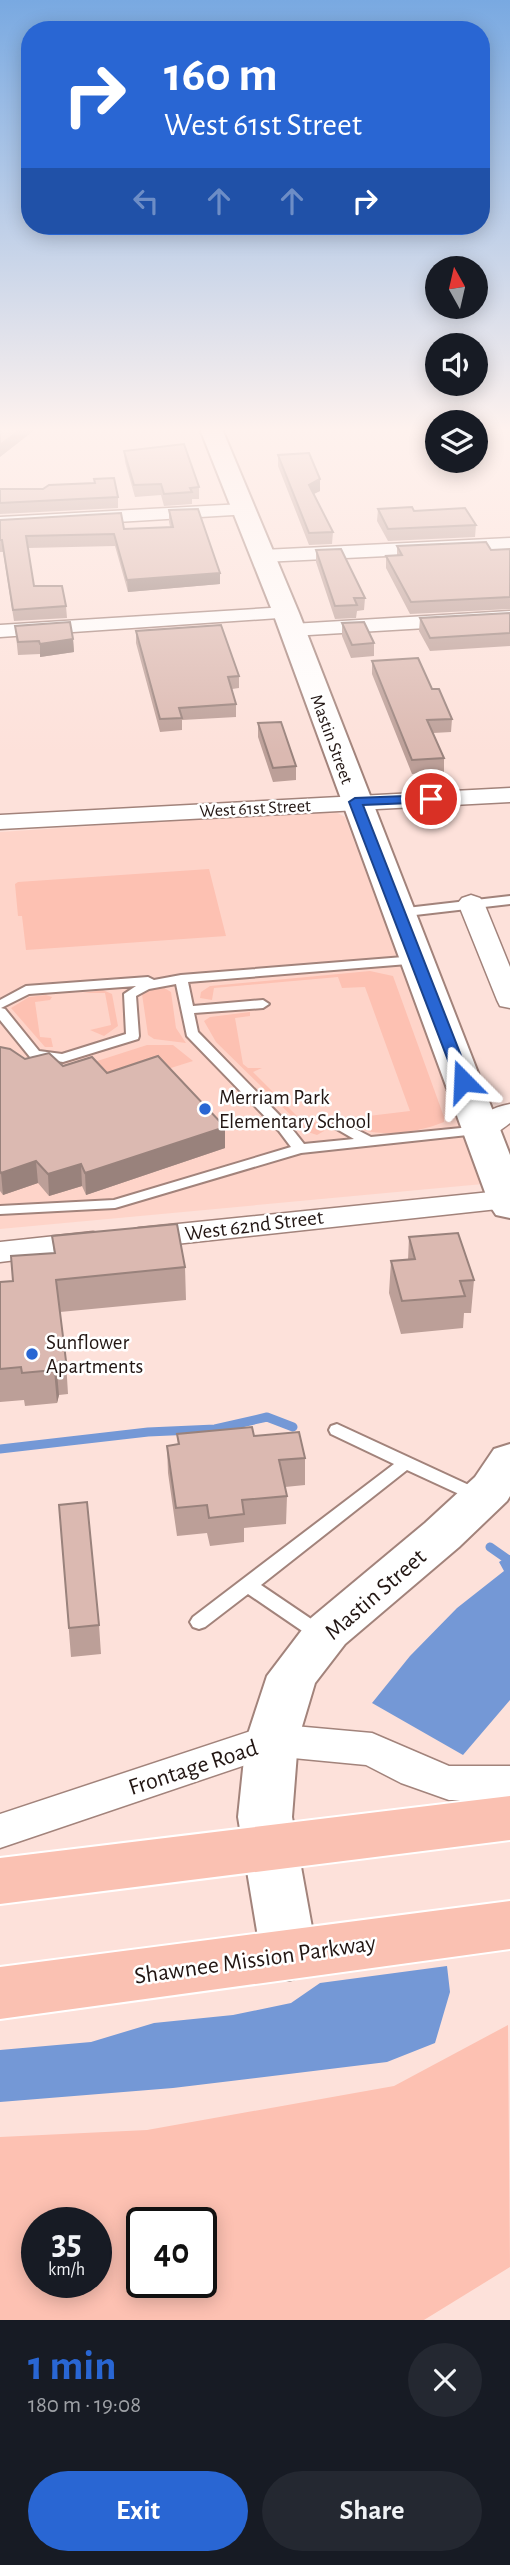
<!DOCTYPE html>
<html lang="en">
<head>
<meta charset="utf-8">
<style>
	:root { --surface:#171b24; --page:#242831; --text:#f1f3f6; --muted:#9ea1a6; --accent:#2966d3 }
	body { margin:0; font-family:"Alegreya Sans",sans-serif; background:var(--page); color:var(--text); height:100vh; display:flex; flex-direction:column; font-size:26px; white-space:nowrap }
	* { box-sizing:border-box; margin:0 }
	p { font-size:23px; color:var(--muted) }
	.icon { flex:none; width:38px; height:38px; fill:none; stroke:currentColor; stroke-width:2; stroke-linecap:round; stroke-linejoin:round }
	.map { position:relative; height:2320px; overflow:hidden }
	.side { display:flex; flex-direction:column; background:var(--surface); flex:1 }
	.side>* { flex:none }
	.banner { position:absolute; left:21px; top:21px; width:469px; height:214px; border-radius:28px; box-shadow:0 4px 18px #0003; background:#2966d3; color:#fff; overflow:hidden }
	.needle { width:46px; rotate:352deg }
	.controls { position:absolute; left:425px; top:256px; display:grid; gap:14px }
	.controls a { display:grid; place-items:center; width:63px; height:63px; border-radius:50%; background:var(--surface); box-shadow:0 4px 18px #0003; font-size:35px }
	.speed { position:absolute; left:21px; top:2207px; display:flex; gap:14px; font-size:35px; font-weight:700; text-align:center }
	.speed>* { display:grid; place-content:center; width:91px; height:91px; border-radius:50%; background:var(--surface); box-shadow:0 4px 18px #0003; line-height:1 }
	.speed small { font-size:18px; font-weight:400 }
	.speed .limit { border:4px solid #111; border-radius:10px; background:#fff; color:#111 }
	.pin { position:absolute; display:grid; place-items:center; width:60px; height:60px; color:#fff; margin:-30px; border:4px solid #fff; border-radius:50%; box-shadow:0 2px 7px #0007 }
	.me { position:absolute; width:77px; margin:-38px; rotate:339deg; stroke-linejoin:round; filter:drop-shadow(0 0 5px #0008) }
	.turn { display:flex; align-items:center; gap:24px; height:147px; padding:0 28px; font-size:32px }
	.turn .icon { width:91px; height:91px; stroke-width:2.5 }
	.turn b { display:block; font-size:49px; line-height:60px }
	.lanes { display:flex; align-items:center; height:66px; padding:0 28px; background:#0003; justify-content:center; gap:35px; direction:ltr }
	.lanes .off { opacity:.35 }
	.round { display:grid; place-items:center; flex:none; width:74px; height:74px; border-radius:37px; background:var(--page) }
	.headline { display:flex; align-items:center; justify-content:space-between; height:119px; padding:0 28px }
	h1 { font-size:42px; font-weight:700; line-height:52px; color:var(--accent) }
	.cta { display:flex; gap:14px; margin-top:auto; padding:14px 28px }
	.cta a { flex:1; height:80px; border-radius:42px; background:var(--accent); color:#fff; font-size:28px; font-weight:700; line-height:80px; text-align:center }
	.cta a+a { background:var(--page); color:var(--text) }
	.map>svg:first-child { display:block }
	.built { fill:#fed4c9 }
	.green { fill:#fdc1b2; fill-rule:evenodd }
	.water { fill:#7498d6 }
	.lines { fill:none; stroke-linecap:round; stroke-linejoin:round }
	.stream { stroke:#7498d6; stroke-width:9 }
	.lane-casing { stroke:#a2837b; stroke-width:4 }
	.street-casing { stroke:#a2837b; stroke-width:3 }
	.secondary-casing { stroke:#a2837b; stroke-width:4 }
	.highway-casing { stroke:#fff; stroke-width:4 }
	.lane { fill:#fff; fill-rule:evenodd }
	.street { fill:#fff; fill-rule:evenodd }
	.secondary { fill:#fff; fill-rule:evenodd }
	.highway { fill:#fac1b2; fill-rule:evenodd }
	.wall { fill:#bc9f98 }
	.shaded-wall { fill:#99827c }
	.building { fill:#dbb9b1; stroke:#99827c; stroke-width:2 }
	.route { fill:#2966d3; stroke:#1b4289; stroke-width:2 }
	.poi-dot { fill:#2966d3; stroke:#fff; stroke-width:2.5 }
	.labels { text-anchor:middle; stroke-width:5; stroke-linejoin:round; paint-order:stroke }
	.far-street-label { font-size:18px; fill:#221613; stroke:#fff }
	.poi-label { font-size:21px; fill:#221613; stroke:#fff; text-anchor:start }
	.street-label { font-size:21px; fill:#221613; stroke:#fff }
	.near-street-label { font-size:24px; fill:#221613; stroke:#fff }
</style>
</head>
<body>
<div class="map">
<svg width="510" height="2320" viewBox="0 0 510 2320">
	<rect width="100%" height="100%" fill="#fde1da"/>
	<path class="built" d="M323,811H334L345,817L483,1184L0,1229V832Z"/>
	<path class="green" d="M209,869L226,936L26,950L22,916H18L15,884L18,882Z
		M370,971L393,976L444,1117V1122C420,1132 382,1138 358,1128L355,1121L360,1117L410,1111L365,987L342,988L338,977L214,988L212,1000L200,998L201,992L210,986Z
		M161,986L171,992L176,1028L186,1043L154,1039L148,1035L142,994L148,989Z
		M103,990L112,994L118,1026L104,1036L90,1030L111,1025L105,993H83Z
		M46,995L52,997L50,1000L35,1002L40,1037L51,1038L53,1047H45L11,1008L29,997Z
		M250,1012V1016L235,1018L243,1064L248,1068H262L253,1072L304,1123L325,1122L324,1131L317,1135L308,1132L216,1042L204,1021L210,1017Z
		M147,1045H173L193,1061L114,1086L91,1063Z
		M508,2025L510,2267L424,2320H0V2137L147,2130L394,2086ZM37,2222H96V2282H37ZM142,2222H201V2282H142Z"/>
	<path class="water" d="M510,1555V1700L463,1755L372,1703L410,1656L457,1608L504,1571L499,1562Z
		M447,1966L450,1992L435,2043L387,2062L173,2088L0,2102V2050L91,2042L154,2023L233,2015L291,2003L320,1983Z"/>
	<g class="lines">
		<path class="stream" d="M0,1449L148,1432L215,1429L267,1417L293,1427
			M490,1547L510,1561"/>
		<g class="lane-casing">
			<path id="lane" d="M510,896V904L398,917L392,913L398,909Z
				M416,956L420,957L422,960L420,963L188,982L193,1006L263,1000L269,1004L263,1008L194,1013L198,1032L289,1125L304,1144L354,1139L335,1128L333,1125L335,1122L340,1121L371,1137L481,1126L486,1127L488,1130L486,1133L301,1153L115,1208L0,1214V1206L114,1200L291,1147L279,1131L187,1036L176,984L149,989L136,996L139,1036L138,1039L63,1062L30,1057L0,1020V1000L26,986L148,977L154,980L181,975ZM136,986L124,994L126,1034L62,1054L39,1051L5,1009L1,1008L29,994Z
				M337,1424L484,1492L486,1496L484,1500L478,1502L472,1500L407,1470L261,1585L326,1629L329,1634L326,1639L320,1641L314,1639L248,1594L205,1627L199,1629L193,1627L190,1622L193,1617L394,1464L331,1434L329,1430L331,1426Z"/>
		</g>
		<g class="street-casing">
			<path id="street" d="M243,504L250,506L252,510L250,514L0,529V517Z
				M510,538V550L263,562L253,556L263,550Z
				M286,607L293,609L296,613L293,617L0,637V625Z
				M510,611V623L292,636L282,630L292,624Z
				M510,788V802L0,829V815Z
				M471,895L480,898L484,903L510,967V1008L500,1006L497,1000L458,903L462,898Z
				M510,1104V1123C497,1133 489,1140 472,1136L467,1130C477,1116 493,1107 510,1104Z
				M510,1190V1208H507L139,1248L128,1245L123,1238L128,1231L139,1228Z
				M93,1232L104,1235L109,1242L104,1249L0,1262V1242Z
				M272,1724L372,1733L449,1766H510V1800H449L401,1783L366,1765L272,1756L0,1848V1814Z"/>
		</g>
		<g class="secondary-casing">
			<path id="secondary" d="M200,429H222L299,613L510,1155V1218L496,1215L490,1206L273,613Z
				M510,1444V1496L507,1501L459,1547L345,1644L315,1683L298,1740L292,1817L317,1955L309,1973L289,1980L269,1973L261,1955L238,1817L246,1740L267,1676L311,1618L425,1523L475,1477L494,1449Z"/>
		</g>
		<g class="highway-casing">
			<path id="highway" d="M510,1796V1840L0,1904V1858Z
				M510,1901V1949L0,2019V1967Z"/>
		</g>
		<use href="#lane" class="lane"/>
		<use href="#street" class="street"/>
		<use href="#secondary" class="secondary"/>
		<use href="#highway" class="highway"/>
	</g>
	<path class="wall" d="M124,451L199,487V499H192V504L164,506L161,495L135,497L125,462Z
		M278,455L320,491L314,494L333,532L332,544L309,545L278,466Z
		M94,479L118,497V508L0,514V489H43L94,483Z
		M378,509L414,511L476,525L475,537L388,541L377,521Z
		M169,510L220,573V584L128,592L115,546L28,548L34,586L66,606L67,618L14,621L3,552H0V520L124,529L170,527L169,522Z
		M397,546L491,550L510,549V609L410,614L386,568V556H397Z
		M316,550L365,598L364,610L357,611L356,618L335,619L316,562Z
		M510,613V646L430,651L419,631L420,618Z
		M342,623L374,643V656L351,658L342,636Z
		M15,626L73,639L74,652L40,657V654L18,655Z
		M136,631L239,676V688L232,689L236,704V717L182,720V730L160,732L136,643Z
		M372,661L452,719L451,732L433,733L444,758V772L412,774L372,674Z
		M258,723L296,766V780L273,782L258,737Z
		M0,1047L25,1059L63,1066L107,1073L225,1148L86,1195L82,1186L49,1196L38,1183L3,1195L0,1191Z
		M52,1236L185,1267L186,1300L60,1312L66,1361L68,1394L59,1395L57,1403L25,1406L24,1400L0,1402V1282L13,1281L54,1253Z
		M409,1237L474,1280L471,1313H464L463,1328L401,1334L389,1293L391,1261L408,1260Z
		M177,1434L254,1436L305,1458V1485L285,1487L287,1496L286,1524L244,1528V1542L210,1546L207,1533L177,1536L168,1473L167,1446L178,1444Z
		M59,1505L99,1625L101,1654L71,1657Z"/>
	<path class="shaded-wall" d="M21,429H36L0,457V445Z
		M320,479V491L309,496V485Z
		M220,573V584L128,592L127,580Z
		M73,639L74,652L40,657V644Z
		M225,1127V1148L86,1195L85,1173Z
		M36,1161L38,1183L3,1195L1,1173Z
		M81,1164L82,1186L49,1196L48,1174Z
		M56,1362L59,1395L57,1403L54,1370Z"/>
	<path class="building" d="M0,429H21L0,445Z
		M184,444L199,487L190,488L192,492L164,494L161,484L134,485L124,451Z
		M309,453L320,479L309,485L333,532L309,533L278,455Z
		M114,478L118,497L0,503V489H43L49,485L95,483L94,479Z
		M412,507L414,511L465,508L476,525L388,529L378,509Z
		M198,509L220,573L127,580L114,534L26,536L34,586H62L66,606L13,610L2,540H0V520L121,513L124,529L173,527L169,510Z
		M486,542L491,550L510,549V597L411,602L386,556L402,555L397,546Z
		M341,549L365,598H354L357,605L335,606L316,550Z
		M510,613V633L430,638L420,618Z
		M70,622L73,639L40,644L39,641L18,642L15,626Z
		M364,622L374,643L352,645L342,623Z
		M221,625L239,676L228,677L236,704L179,708L182,718L160,719L136,631Z
		M418,658L432,689H439L452,719L427,720L444,758L412,760L372,661Z
		M281,722L296,766L273,768L258,723Z
		M0,1047L10,1049L25,1059L49,1053L63,1066L92,1057L107,1073L158,1056L225,1127L85,1173L81,1164L48,1174L36,1161L1,1173L0,1171Z
		M177,1224L185,1267L56,1280L66,1361L56,1362L54,1370L22,1373L21,1367L0,1369V1282L13,1281L11,1256L55,1253L52,1236Z
		M458,1233L474,1280L460,1281L465,1296L402,1301L391,1261L415,1259L409,1237Z
		M252,1427L254,1436L299,1432L305,1458L279,1460L287,1496L242,1500L244,1514L209,1518L207,1505L176,1508L167,1446L179,1444L177,1434Z
		M87,1502L99,1625L69,1628L59,1505Z"/>
	<linearGradient id="sky" x2="0" y2="1"><stop stop-color="#79a9e1"/><stop offset="0.57" stop-color="#fef2ee"/><stop offset="1" stop-color="#fef2ee" stop-opacity="0"/></linearGradient>
	<rect width="510" height="754" fill="url(#sky)"/>
	<path class="route" d="M431,795L437,799L435,802L363,805L471,1081L463,1086L456,1081L349,802L355,798Z"/>
	<g class="poi-dot">
		<circle cx="205" cy="1109" r="7"/>
		<circle cx="32" cy="1354" r="7"/>
	</g>
	<g class="labels">
		<g class="far-street-label">
			<text transform="translate(332 739) rotate(70)" y="6">Mastin Street</text>
			<text transform="translate(255 808) rotate(-3)" y="6">West 61st Street</text>
		</g>
		<g class="poi-label">
			<text x="219" y="1104">Merriam Park<tspan x="219" dy="24">Elementary School</tspan></text>
			<text x="46" y="1349">Sunflower<tspan x="46" dy="24">Apartments</tspan></text>
		</g>
		<g class="street-label">
			<text transform="translate(254 1225) rotate(-7)" y="7">West 62nd Street</text>
		</g>
		<g class="near-street-label">
			<text transform="translate(375 1594) rotate(-41)" y="8">Mastin Street</text>
			<text transform="translate(193 1767) rotate(-18)" y="8">Frontage Road</text>
			<text transform="translate(255 1959) rotate(-8)" y="8">Shawnee Mission Parkway</text>
		</g>
	</g>
</svg>
<div class="controls">
<a><svg class="needle" viewBox="-14 -14 28 28"><path d="M0-13l5 13h-10z" fill="#e53935"/><path d="M0 13l5-13h-10z" fill="#9ea1a6"/></svg></a>
<a><svg class="icon" aria-label="sound" viewBox="0 0 24 24"><path d="M4 9h4l5-4v14l-5-4H4zM17 9q2 3 0 6"/></svg></a>
<a><svg class="icon" aria-label="layers" viewBox="0 0 24 24"><path d="M12 4l9 5-9 5-9-5zM3 14l9 5 9-5"/></svg></a>
</div>
<div class="speed"><div>35<small>km/h</small></div><div class="limit">40</div></div>
<div class="pin" style="left:431px;top:799px;background:#d93025"><svg class="icon" aria-label="arrive" viewBox="0 0 24 24"><path d="M6 21V4h12l-3 4 3 4H6"/></svg></div>
<svg class="me" style="left:463px;top:1081px" viewBox="-20 -20 40 40"><path d="M0-17L14 15 0 8-14 15z" fill="#2966d3" stroke="#fff" stroke-width="4"/></svg>
<div class="banner">
<div class="turn"><svg class="icon" aria-label="right" viewBox="0 0 24 24"><path d="M7 20v-9h11M14 6l5 5-5 5"/></svg><div><b>160 m</b>West 61st Street</div></div>
<div class="lanes"><svg class="icon off" aria-label="left" viewBox="0 0 24 24"><path d="M17 20v-9H6M10 6l-5 5 5 5"/></svg><svg class="icon off" aria-label="ahead" viewBox="0 0 24 24"><path d="M12 20V5M6 11l6-6 6 6"/></svg><svg class="icon off" aria-label="ahead" viewBox="0 0 24 24"><path d="M12 20V5M6 11l6-6 6 6"/></svg><svg class="icon" aria-label="right" viewBox="0 0 24 24"><path d="M7 20v-9h11M14 6l5 5-5 5"/></svg></div>
</div>
</div>
<section class="side">
<div class="headline"><div><h1>1 min</h1><p>180 m · 19:08</p></div><a class="round"><svg class="icon" aria-label="close" viewBox="0 0 24 24"><path d="M6 6l12 12M18 6L6 18"/></svg></a></div>
<div class="cta"><a>Exit</a><a>Share</a></div>
</section>
</body>
</html>
